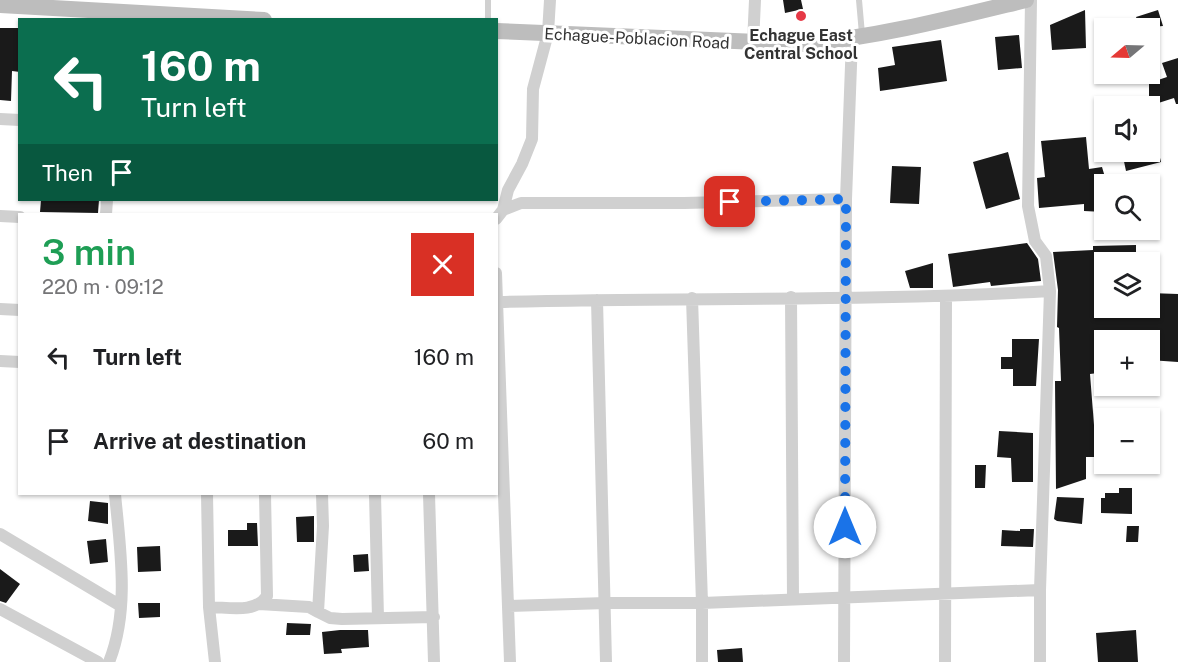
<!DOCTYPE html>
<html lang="en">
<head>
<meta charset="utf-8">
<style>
	:root { --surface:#fff; --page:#f6f6f6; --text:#202124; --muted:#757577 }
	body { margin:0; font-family:"Public Sans",sans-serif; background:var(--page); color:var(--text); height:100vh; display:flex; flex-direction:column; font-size:22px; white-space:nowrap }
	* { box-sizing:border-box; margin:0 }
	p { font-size:20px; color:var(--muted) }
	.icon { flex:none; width:33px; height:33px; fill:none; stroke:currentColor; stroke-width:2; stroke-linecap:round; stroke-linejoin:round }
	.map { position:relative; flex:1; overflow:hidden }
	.details { position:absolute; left:18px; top:213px; width:480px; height:282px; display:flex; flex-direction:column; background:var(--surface); border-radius:0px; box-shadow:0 2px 4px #0004 }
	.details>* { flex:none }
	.top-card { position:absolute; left:18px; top:18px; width:480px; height:183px; border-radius:0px; box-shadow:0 2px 4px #0004; background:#0b6e4f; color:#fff; overflow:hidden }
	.needle { width:39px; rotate:251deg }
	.buttons { position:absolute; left:1094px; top:18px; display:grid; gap:12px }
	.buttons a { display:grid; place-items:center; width:66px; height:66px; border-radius:0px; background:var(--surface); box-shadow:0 2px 4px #0004; font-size:30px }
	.pin { position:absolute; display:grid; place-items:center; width:51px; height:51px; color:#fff; margin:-26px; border-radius:12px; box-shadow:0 3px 9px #0006 }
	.me { position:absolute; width:66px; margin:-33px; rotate:0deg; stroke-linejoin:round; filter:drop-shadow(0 0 4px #0008) }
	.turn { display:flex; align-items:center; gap:21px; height:126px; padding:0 24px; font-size:27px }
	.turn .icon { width:78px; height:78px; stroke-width:2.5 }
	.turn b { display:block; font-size:42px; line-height:51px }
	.then { display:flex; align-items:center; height:57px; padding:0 24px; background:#0003; gap:12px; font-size:22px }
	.round { display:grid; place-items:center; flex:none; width:63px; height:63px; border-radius:0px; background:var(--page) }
	.headline { display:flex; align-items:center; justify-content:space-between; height:102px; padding:0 24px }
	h1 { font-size:36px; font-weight:600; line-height:45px; color:#1e9e55 }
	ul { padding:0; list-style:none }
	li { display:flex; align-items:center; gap:18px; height:84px; padding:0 24px }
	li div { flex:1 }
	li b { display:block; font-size:22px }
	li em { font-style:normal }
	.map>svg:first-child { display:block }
	.building { fill:#1a1a1a }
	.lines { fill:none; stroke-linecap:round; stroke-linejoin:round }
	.lane { stroke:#d0d0d0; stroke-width:6 }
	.street { stroke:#d0d0d0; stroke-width:12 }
	.secondary { stroke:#bdbdbd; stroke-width:16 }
	.route { stroke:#1a73e8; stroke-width:10; stroke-dasharray:0 18 }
	.poi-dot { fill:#e63946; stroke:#fff; stroke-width:2 }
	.labels { text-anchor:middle; stroke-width:6; stroke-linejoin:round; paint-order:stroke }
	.poi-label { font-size:16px; font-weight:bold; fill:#333; stroke:#fff }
	.street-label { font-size:16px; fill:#333; stroke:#fff }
</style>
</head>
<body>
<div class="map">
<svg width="1178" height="662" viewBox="0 0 1178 662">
	<rect width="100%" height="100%" fill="#fff"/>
	<path class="building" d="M783,0H801L803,9L785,13Z
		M1085,10L1086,48L1052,50L1050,25Z
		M1158,10L1163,26L1140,28L1136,17Z
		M0,28H20V72L12,71L11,101L0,100Z
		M1019,35L1022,68L998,70L995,37Z
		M941,40L947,81L880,91L878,68L895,65L892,47Z
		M1178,58V104H1176L1174,98L1149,106V83L1167,77L1162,63Z
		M1153,129L1161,162L1126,171L1122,152H1149V130Z
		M1086,137L1089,169L1102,167L1107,184H1104V212L1084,211V204L1039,208L1037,178L1045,177L1041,141Z
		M1008,152L1020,199L986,209L973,162Z
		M892,166L921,167L919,204L890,203Z
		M41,200H99L98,213L40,212Z
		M1027,243L1038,259L1041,281L991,286L990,282L953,287L948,254Z
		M1136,245V262H1104V308H1149V293L1178,294V362L1149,360V340H1104V358H1097L1098,373L1090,374L1094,425L1104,424V457H1086V479L1056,489L1055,381H1061L1059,328L1057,327L1058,290L1053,252L1093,250V246Z
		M933,263V288H910L905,271Z
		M1012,339H1039L1036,386H1013V369H1001V357H1012Z
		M999,431L1033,433V482H1012L1011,458L997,457Z
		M975,465H986L985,488H975Z
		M1119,488H1132V514L1101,513V498H1105V493H1119Z
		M1057,497L1084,498L1082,524L1057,521L1054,519Z
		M90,501L108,503V524L88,521Z
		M314,516V542H297L296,517Z
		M247,523H257L258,546H228V530H247Z
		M1127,526H1139L1138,542H1126Z
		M1020,529H1034L1033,547L1001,546L1002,530L1020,531Z
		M106,539L108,562L90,564L87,541Z
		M160,546L161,571L138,572L137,547Z
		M368,554L369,571L354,572L353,555Z
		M0,569L20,584L6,603L0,601Z
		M138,603H160V617L139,618Z
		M287,623L311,624L310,635H286Z
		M340,630H368L369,647L341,649L342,653L324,654L322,632Z
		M1136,630L1138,662H1098L1096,633Z
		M742,648L743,662H718L717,650Z"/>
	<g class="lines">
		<path class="lane" d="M859,0L862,34
			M488,20V0"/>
		<path class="street" d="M1031,0L1028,206L1035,241L1046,256L1050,291L1040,590V662
			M753,44L755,0
			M0,119L20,120
			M503,210L508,190L522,164L532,139L533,89L548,33L550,0
			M106,214L107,200
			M0,216L20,217
			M496,219L503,210L521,203H684L846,199
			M496,273L510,662
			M791,297L793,598
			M692,298L702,603V662
			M597,300L606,662
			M499,302C682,297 866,302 1050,291
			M0,309L20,310
			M0,361L20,362
			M207,494L209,607C228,607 255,614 267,596L265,494
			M322,494L323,526L318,612L330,618L342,619L434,617
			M375,494L378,618
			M429,494L434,662
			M0,534L121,606
			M259,604L309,607L318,612
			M509,606L606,603H702L1040,590
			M209,607L215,662
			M0,609L98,662
			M109,662C130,610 120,548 115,494
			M844,662L846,199L852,39
			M945,662L946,297"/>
		<path class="secondary" d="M0,5L264,20
			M496,31L803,44C879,37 952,18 1026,0"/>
	</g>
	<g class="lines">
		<path class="route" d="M730,202L846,199L845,527"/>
	</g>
	<circle class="poi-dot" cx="801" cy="16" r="6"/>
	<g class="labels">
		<g class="poi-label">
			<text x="801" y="41">Echague East<tspan x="801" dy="18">Central School</tspan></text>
		</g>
		<g class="street-label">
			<text transform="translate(637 38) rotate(3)" y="6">Echague-Poblacion Road</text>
		</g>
	</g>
</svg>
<div class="buttons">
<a><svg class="needle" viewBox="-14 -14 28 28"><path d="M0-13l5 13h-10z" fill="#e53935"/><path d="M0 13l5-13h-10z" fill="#757577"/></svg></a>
<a><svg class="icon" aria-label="sound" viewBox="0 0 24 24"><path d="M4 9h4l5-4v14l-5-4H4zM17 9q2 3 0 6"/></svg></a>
<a><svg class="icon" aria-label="search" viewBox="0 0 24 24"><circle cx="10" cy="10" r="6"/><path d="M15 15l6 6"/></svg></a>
<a><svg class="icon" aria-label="layers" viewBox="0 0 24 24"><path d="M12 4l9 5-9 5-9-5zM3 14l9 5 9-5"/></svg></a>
<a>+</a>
<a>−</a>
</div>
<div class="pin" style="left:730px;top:202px;background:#d93025"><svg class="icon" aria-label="arrive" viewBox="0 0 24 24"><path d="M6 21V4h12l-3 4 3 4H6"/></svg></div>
<svg class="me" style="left:845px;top:527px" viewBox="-20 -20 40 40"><circle r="19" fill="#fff"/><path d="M0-13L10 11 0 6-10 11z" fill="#1a73e8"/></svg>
<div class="top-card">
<div class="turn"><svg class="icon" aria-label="left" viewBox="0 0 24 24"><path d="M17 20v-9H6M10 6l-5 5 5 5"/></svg><div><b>160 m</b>Turn left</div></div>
<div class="then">Then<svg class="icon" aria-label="arrive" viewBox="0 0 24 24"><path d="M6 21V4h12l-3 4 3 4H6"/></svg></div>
</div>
<section class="details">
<div class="headline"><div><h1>3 min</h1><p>220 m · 09:12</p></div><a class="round" style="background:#d93025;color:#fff"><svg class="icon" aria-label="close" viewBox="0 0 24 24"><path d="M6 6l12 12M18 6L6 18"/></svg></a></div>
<ul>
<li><svg class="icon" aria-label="left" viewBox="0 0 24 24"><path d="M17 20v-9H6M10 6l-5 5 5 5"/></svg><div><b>Turn left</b></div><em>160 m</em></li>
<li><svg class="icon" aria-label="arrive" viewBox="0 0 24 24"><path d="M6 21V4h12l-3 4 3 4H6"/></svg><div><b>Arrive at destination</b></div><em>60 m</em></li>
</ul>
</section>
</div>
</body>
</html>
